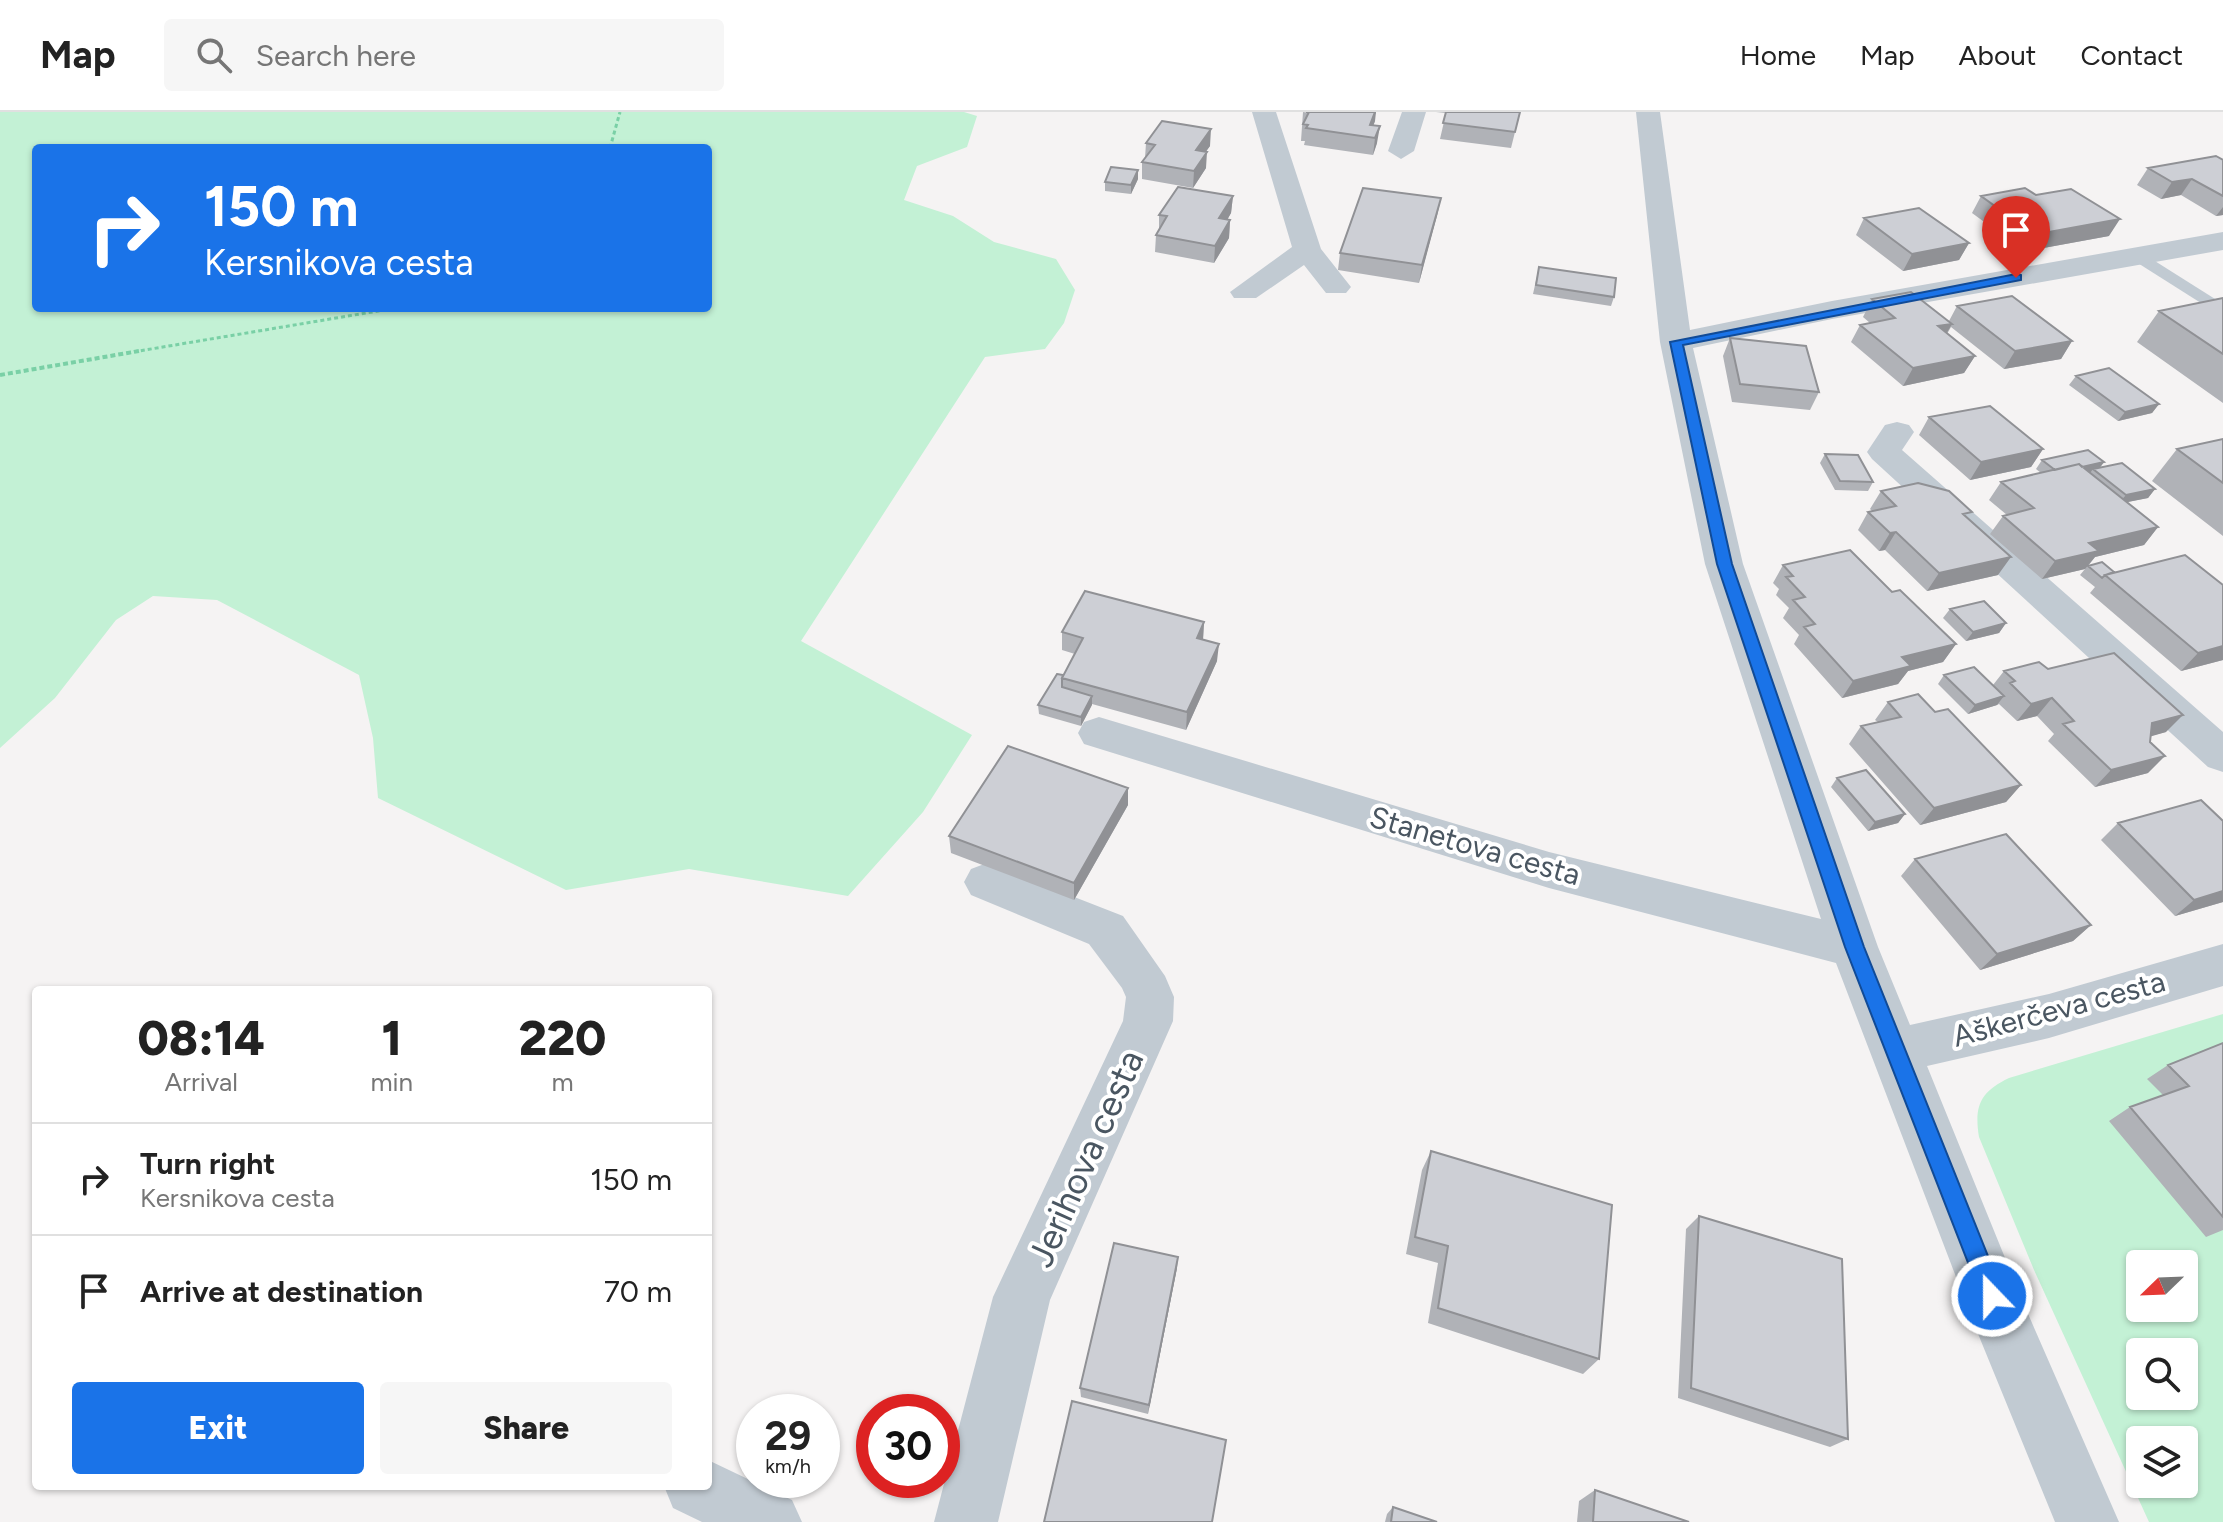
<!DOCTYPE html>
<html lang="en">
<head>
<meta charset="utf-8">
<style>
	:root { --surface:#fff; --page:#f6f6f6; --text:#222; --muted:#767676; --line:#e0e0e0; --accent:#1a73e8 }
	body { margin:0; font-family:Figtree,sans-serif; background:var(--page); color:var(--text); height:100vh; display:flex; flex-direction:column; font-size:30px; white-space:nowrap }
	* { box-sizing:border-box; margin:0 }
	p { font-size:26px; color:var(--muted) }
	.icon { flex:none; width:44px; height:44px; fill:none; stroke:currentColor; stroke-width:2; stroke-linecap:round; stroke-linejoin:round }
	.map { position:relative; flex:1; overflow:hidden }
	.panel { position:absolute; left:32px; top:874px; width:680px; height:504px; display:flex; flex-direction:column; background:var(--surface); border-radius:8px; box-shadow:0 2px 6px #0004 }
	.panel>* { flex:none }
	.top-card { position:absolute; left:32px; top:32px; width:680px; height:168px; border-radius:8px; box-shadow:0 2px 6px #0004; background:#1a73e8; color:#fff; overflow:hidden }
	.needle { width:52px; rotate:247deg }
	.fabs { position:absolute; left:2126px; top:1138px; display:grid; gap:16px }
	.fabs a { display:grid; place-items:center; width:72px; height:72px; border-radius:8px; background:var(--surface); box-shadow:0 2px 6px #0004; font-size:40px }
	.speed { position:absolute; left:736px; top:1282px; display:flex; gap:16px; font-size:40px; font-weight:700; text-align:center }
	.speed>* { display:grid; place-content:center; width:104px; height:104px; border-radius:50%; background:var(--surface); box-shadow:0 2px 6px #0004; line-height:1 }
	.speed small { font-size:20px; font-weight:400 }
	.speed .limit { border:12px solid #d22; background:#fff; color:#111 }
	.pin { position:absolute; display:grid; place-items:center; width:68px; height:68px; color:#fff; margin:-82px -34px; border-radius:50% 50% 50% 0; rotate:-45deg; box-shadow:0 0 8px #0007 }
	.pin .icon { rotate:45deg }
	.me { position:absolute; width:88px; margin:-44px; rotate:338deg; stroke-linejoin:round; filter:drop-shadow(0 0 6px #0008) }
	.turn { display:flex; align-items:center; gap:28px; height:168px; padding:0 40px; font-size:36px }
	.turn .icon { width:104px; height:104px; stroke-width:2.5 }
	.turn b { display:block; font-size:56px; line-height:68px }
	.eta { display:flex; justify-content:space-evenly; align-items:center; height:136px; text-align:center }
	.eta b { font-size:48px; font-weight:800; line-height:56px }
	.primary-button { display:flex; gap:16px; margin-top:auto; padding:16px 40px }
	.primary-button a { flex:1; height:92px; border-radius:8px; background:var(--accent); color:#fff; font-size:32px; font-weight:800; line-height:92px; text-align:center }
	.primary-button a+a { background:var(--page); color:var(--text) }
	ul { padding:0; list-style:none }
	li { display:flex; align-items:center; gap:24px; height:112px; padding:0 40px; border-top:2px solid var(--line) }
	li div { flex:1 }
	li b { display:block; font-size:30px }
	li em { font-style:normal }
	header { display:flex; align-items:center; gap:48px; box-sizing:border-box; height:112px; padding:0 40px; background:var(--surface); border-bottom:2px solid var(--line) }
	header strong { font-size:38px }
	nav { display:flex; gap:44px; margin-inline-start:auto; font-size:28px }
	.search { width:560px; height:72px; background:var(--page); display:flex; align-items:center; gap:20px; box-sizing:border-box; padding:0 28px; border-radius:8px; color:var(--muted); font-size:30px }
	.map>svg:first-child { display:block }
	.green { fill:#c3f1d5; fill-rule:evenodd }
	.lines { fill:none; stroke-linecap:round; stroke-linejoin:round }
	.path-far1 { stroke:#7ad0a6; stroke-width:3; stroke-dasharray:4 3; stroke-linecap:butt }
	.path { stroke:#7ad0a6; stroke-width:4; stroke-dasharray:5 3; stroke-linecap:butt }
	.service { fill:#c1cad2; fill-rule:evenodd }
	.minor { fill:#c1cad2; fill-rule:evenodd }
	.wall { fill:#b0b2b7 }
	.shaded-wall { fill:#909195 }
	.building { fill:#cdcfd5; stroke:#909195; stroke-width:2 }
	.route { fill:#1a73e8; stroke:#114b97; stroke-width:2 }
	.labels { text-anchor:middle; stroke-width:8; stroke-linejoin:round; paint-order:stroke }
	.street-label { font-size:30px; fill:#4a5661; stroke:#fff }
	.near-street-label { font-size:36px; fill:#4a5661; stroke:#fff }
</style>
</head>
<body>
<header>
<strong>Map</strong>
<div class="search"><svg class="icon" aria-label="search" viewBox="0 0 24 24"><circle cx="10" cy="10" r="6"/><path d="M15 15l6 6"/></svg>Search here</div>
<nav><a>Home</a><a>Map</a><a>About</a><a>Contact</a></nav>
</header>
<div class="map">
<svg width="2223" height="1410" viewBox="0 0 2223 1410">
	<rect width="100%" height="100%" fill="#f5f3f3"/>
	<path class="green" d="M0,0H964L977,4L967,35L917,54L904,88L953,104L994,130L1056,147L1075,178L1064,211L1045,237L985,245L801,529L972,623L923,700L848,784L689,757L566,778L378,686L373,626L359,563L217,488L153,484L116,508L55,586L0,636ZM36,36H708V196H36Z
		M2223,902V1410H2149L2034,1158L1979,1025C1974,994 1980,980 2009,966ZM2140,1152H2184V1196H2140ZM2140,1240H2184V1284H2140ZM2140,1328H2184V1372H2140Z"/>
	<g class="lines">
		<path class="path-far1" d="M610,36L620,0
			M127,241L396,196"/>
		<path class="path" d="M0,263L139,239"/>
		<path class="service" d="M2139,139L2223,192V205L2133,148V140Z"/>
		<path class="minor" d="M1252,0H1276L1321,137L1351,175L1346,181H1326L1304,153L1256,186H1234L1230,180L1292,135Z
			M1402,0H1426L1414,39L1401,47L1388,39Z
			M1636,0H1660L1690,218L1832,189L2223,120V138L1832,207L1693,236L1743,452L1878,835L1910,913L2049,882L2223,832V874L2049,926L1927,954L2025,1195L2119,1410H2055L1974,1212L1836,851L1549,776L1084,632L1078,621L1084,610L1099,605L1549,740L1821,807L1705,452L1660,230Z
			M1897,310L1909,313L1914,320L1902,338L2223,620V660L2208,655L1872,347L1867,340L1885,313Z
			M987,751L1123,804L1165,864L1174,885L1173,909L1050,1188L998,1410H934L993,1185L1123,909L1126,885L1122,876L1089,832L971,783L964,770L971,757Z
			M708,1348L792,1388L802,1410H702L673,1396L664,1374H708Z"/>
	</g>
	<path class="wall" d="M1303,0L1375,9L1373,14L1377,31L1373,43L1304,33L1305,29H1301Z
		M1436,0H1520L1511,36L1440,27L1446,1Z
		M1146,31L1210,34L1206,39V56L1193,76L1142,67V50L1145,46Z
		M2223,48V103L2216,104L2181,83L2161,87L2137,73L2148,56Z
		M1138,67L1131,82L1105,79V70Z
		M2036,83L2109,124L2038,137H2021L1972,101L1981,84Z
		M1233,84L1231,101L1227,108H1230L1229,126L1214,151L1155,140L1156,123L1159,118V103Z
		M1441,86L1419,171L1338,158L1340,141Z
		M1864,106L1969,131L1959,148L1903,159L1856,123Z
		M1539,155L1614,185L1611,194L1533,182Z
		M2223,186V291L2137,230L2159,199Z
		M1872,187L1949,209L1957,194L2072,229L2061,247L2004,257L1951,215L1947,222L1975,244L1964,261L1903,274L1851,230L1860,213L1870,211L1863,205Z
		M1730,226L1819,280L1810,298L1732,290L1723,244Z
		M2076,264L2159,292L2152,301L2118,309L2069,273Z
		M1929,305L2043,337L2031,355L1970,368L1919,323Z
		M2223,327V424L2152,369L2177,337Z
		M1825,342L1873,370L1868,379L1835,378L1820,351Z
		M2042,348L2104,350L2100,356L2155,377L2148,386L2127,390L2158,415L2144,433L2095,445L2088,454L2102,450L2223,548L2181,559L2090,481L2095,475L2080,463L2085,457L2042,467L1990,422L2003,404L2007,403L1989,388L2001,370L2041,361L2036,357Z
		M1881,379L1968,406L1998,463L1927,479L1885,438L1879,439L1858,418L1868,400L1872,399L1870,397Z
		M1783,453L1892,480L1956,532L1943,550L1908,559L1898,572L1842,586L1794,532L1799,523L1783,506L1789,496L1776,483L1779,477L1773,471Z
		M1950,497L2006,511L1999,521L1966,529L1943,506Z
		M1204,510L1203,527L1217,549L1186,618L1092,592L1081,614L1039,602L1038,593L1063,563L1075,542L1062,538V520Z
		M2048,557L2166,620L2150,624L2148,661L2095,675L2048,629L2054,622L2037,604L2017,609L1999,592L1997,593L1968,602L1938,572L1944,563L1993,573L2004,559Z
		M1888,590L1935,600L2021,673L2006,690L1920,713L1849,632L1861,614L1878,610L1875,608Z
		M1837,666L1905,702L1898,711L1868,719L1831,675Z
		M1128,676V693L1074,788L951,741L949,724Z
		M2118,711L2223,790L2175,804L2101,728Z
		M1915,747L2091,813L2073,829L1980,858L1901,764Z
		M2223,931V1118L2206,1125L2109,1009L2130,995L2163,983L2147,967L2168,953Z
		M1431,1039L1599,1247L1583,1262L1428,1211L1438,1151L1406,1142L1422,1058Z
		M1699,1104L1848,1327L1830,1335L1678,1286L1686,1117Z
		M1177,1156L1148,1302L1081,1285L1080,1276Z
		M1595,1378L1689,1410H1577L1579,1389Z
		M1393,1395L1437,1410H1385L1387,1402Z"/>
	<path class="shaded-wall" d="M1375,0H1376L1375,9L1369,25L1370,13Z
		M1380,14L1377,31L1373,43L1375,26Z
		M1211,17L1210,34L1195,55L1196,38Z
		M1207,40L1206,56L1193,76L1194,59Z
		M1138,58V67L1131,82V73Z
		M2192,67L2181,83L2161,87L2172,70Z
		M1233,84L1231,101L1218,124L1219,106Z
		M1441,86L1437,104L1419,171L1422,153Z
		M2223,95V103L2216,104Z
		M2120,107L2109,124L2038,137L2049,120Z
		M1230,108L1229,126L1214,151L1215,134Z
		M1969,131L1959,148L1903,159L1912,142Z
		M1952,212L1942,229L1938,214Z
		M2072,229L2061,247L2004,257L2015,239Z
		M1975,244L1964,261L1903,274L1913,256Z
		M2159,292L2152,301L2118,309L2125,300Z
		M2043,337L2031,355L1970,368L1981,350Z
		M2104,350L2096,360L2093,357L2090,361L2058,360Z
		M2155,377L2148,386L2118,392L2126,383Z
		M2158,415L2144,433L2095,445L2085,457L2042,467L2055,449L2089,431Z
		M1896,420L1885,438L1879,439L1890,421Z
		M2011,445L1998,463L1927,479L1939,461Z
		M1204,510L1203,528L1197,526Z
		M2006,511L1999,521L1966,529L1973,520Z
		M1219,532L1217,549L1186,618L1187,600Z
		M1956,532L1943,550L1908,559L1898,572L1842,586L1853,569L1902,545Z
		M2223,534V548L2181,559L2198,541Z
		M1092,584V593L1081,614V605Z
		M2004,584L1997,593L1968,602L1975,593Z
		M2052,586L2037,604L2017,609L2031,592Z
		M2183,603L2166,620L2135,629L2152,611Z
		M2165,644L2148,661L2095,675L2111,658Z
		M2021,673L2006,690L1920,713L1934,696Z
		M1128,676V693L1074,788V771Z
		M1905,702L1898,711L1868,719L1875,710Z
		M2223,779V790L2175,804L2194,788Z
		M2091,813L2073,829L1980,858L1997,842Z
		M1178,1145L1177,1156L1148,1302L1149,1293Z"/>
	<path class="building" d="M1306,0H1375L1370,13L1380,14L1375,26L1306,16L1308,13L1303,12L1309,0Z
		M1446,0H1520L1515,20L1443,11Z
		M1162,9L1211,17L1196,38L1207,40L1194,59L1142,50L1155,33L1146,31Z
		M2216,44L2223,48V84L2192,67L2172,70L2148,56Z
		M1111,55L1138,58L1131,73L1105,70Z
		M1178,75L1233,84L1219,106L1230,108L1215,134L1156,123L1167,104L1159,103Z
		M1363,76L1441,86L1422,153L1340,141Z
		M2025,76L2036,83L2071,77L2120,107L2049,120H2031L1981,84Z
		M1919,96L1969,131L1912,142L1864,106Z
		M1539,155L1616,166L1614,185L1536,173Z
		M1911,180L1952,212L1938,214L1975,244L1913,256L1860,213L1895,206L1872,187Z
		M2012,184L2072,229L2015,239L1957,194Z
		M2223,186V242L2159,199Z
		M1730,226L1806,234L1819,280L1740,272Z
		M2109,256L2159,292L2125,300L2076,264Z
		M1990,294L2043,337L1981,350L1929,305Z
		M2223,327V371L2177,337Z
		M2088,338L2104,350L2082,355L2079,352L2055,358L2042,348Z
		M1825,342L1858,343L1873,370L1840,369Z
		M2122,351L2155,377L2126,383L2093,357Z
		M2079,352L2158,415L2089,431L2099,439L2055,449L2003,404L2034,396L2001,370Z
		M1918,371L1949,379L1972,400L1963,402L2011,445L1939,461L1896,420L1890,421L1868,400L1896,394L1881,379Z
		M1850,438L1892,480L1900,478L1956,532L1902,545L1911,554L1853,569L1804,515L1815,512L1793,488L1805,485L1786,465L1793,464L1783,453Z
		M2185,443L2223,473V534L2198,541L2105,463Z
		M2102,450L2114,460L2105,463L2102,466L2088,454Z
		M1085,479L1204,510L1197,526L1219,532L1187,600L1062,566L1083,526L1062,520Z
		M1984,489L2006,511L1973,520L1950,497Z
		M2114,541L2183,603L2152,611L2150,630L2165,644L2111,658L2063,612L2074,609L2052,586L2031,592L2010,571L2015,569L2004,559L2039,550L2048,557Z
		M1974,555L2004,584L1975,593L1944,563Z
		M1057,562L1063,563L1062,566V575L1092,584L1081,605L1038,593Z
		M1918,582L1935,600L1948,597L2021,673L1934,696L1861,614L1901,605L1888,590Z
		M1008,634L1128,676L1074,771L949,724Z
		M1866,658L1905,702L1875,710L1837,666Z
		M2201,688L2223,709V779L2194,788L2118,711Z
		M2006,722L2091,813L1997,842L1915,747Z
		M2223,931V1105L2130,995L2189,974L2168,953Z
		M1431,1039L1612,1093L1599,1247L1438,1196L1448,1134L1415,1125Z
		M1699,1104L1842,1147L1848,1327L1691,1276Z
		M1114,1131L1178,1145L1149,1293L1080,1276Z
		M1072,1289L1226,1328L1212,1410H1044Z
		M1595,1378L1689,1410H1593Z
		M1393,1395L1437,1410H1391Z"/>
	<path class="route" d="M2016,162L2021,163V168L1683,233L1732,452L1864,835L2004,1184L2001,1193L1992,1196L1984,1193L1981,1184L1845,835L1717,452L1670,230Z"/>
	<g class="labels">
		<g class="street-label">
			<text transform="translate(1475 734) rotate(16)" y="10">Stanetova cesta</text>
			<text transform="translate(2059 897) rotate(-15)" y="10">Aškerčeva cesta</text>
		</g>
		<g class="near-street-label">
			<text transform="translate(1085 1046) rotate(-66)" y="13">Jerihova cesta</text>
		</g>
	</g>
</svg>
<div class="fabs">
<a><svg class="needle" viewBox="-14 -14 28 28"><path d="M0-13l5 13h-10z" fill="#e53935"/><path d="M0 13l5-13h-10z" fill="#767676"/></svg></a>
<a><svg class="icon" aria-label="search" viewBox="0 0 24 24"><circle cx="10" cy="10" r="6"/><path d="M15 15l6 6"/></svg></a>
<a><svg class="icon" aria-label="layers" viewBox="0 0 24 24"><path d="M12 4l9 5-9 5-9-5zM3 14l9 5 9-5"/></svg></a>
</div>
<div class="speed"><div>29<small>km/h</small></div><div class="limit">30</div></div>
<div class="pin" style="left:2016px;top:166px;background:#d93025"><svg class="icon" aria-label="arrive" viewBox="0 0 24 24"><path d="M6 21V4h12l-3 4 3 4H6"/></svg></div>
<svg class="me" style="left:1992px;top:1184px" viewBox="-20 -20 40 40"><circle r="17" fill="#1a73e8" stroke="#fff" stroke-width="3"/><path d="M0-11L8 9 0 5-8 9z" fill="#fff"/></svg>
<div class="top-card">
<div class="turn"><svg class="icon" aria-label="right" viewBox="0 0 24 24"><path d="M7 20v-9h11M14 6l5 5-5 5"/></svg><div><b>150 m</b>Kersnikova cesta</div></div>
</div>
<section class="panel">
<div class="eta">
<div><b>08:14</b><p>Arrival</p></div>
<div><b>1</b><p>min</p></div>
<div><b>220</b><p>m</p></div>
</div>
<ul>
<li><svg class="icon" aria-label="right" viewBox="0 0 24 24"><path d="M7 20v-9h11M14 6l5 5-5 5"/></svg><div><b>Turn right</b><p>Kersnikova cesta</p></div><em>150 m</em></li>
<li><svg class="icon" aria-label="arrive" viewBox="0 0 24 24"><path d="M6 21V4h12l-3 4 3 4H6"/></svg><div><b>Arrive at destination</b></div><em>70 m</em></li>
</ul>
<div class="primary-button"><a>Exit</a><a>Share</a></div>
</section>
</div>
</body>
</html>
